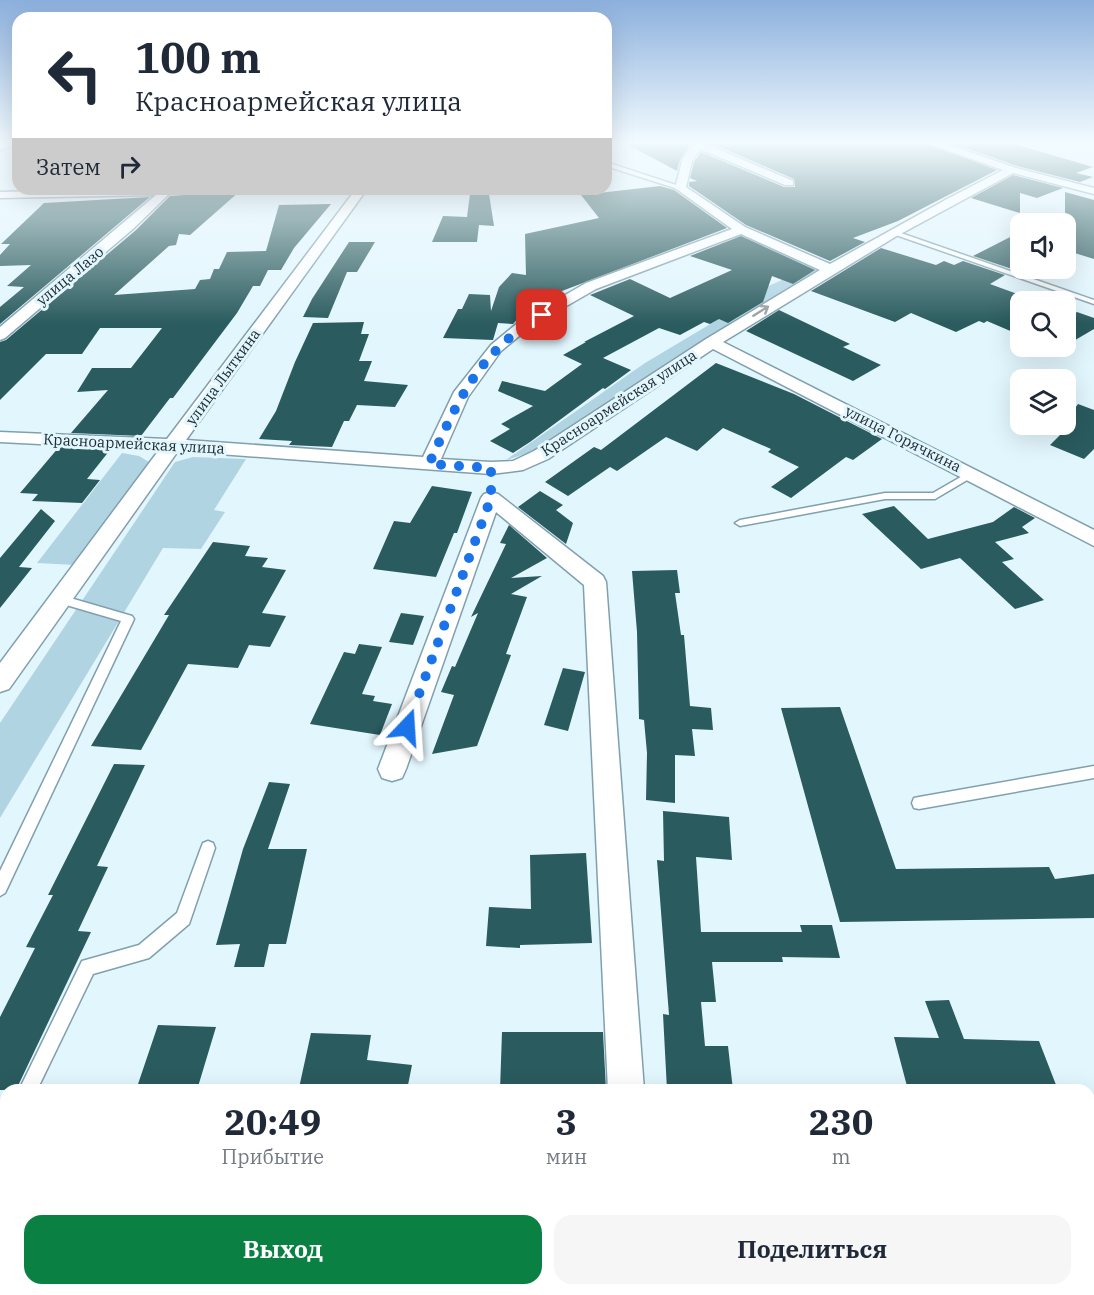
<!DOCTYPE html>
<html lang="ru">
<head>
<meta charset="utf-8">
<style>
	:root { --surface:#fff; --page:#f6f6f7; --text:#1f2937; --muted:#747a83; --accent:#0b8043 }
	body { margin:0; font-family:"IBM Plex Serif",serif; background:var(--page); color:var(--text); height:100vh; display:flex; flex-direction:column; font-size:22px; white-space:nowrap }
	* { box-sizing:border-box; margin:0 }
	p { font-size:20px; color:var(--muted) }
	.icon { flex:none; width:33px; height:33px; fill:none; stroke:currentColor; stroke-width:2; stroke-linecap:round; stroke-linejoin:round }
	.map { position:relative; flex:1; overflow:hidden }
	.panel { position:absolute; left:0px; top:1084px; width:1095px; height:212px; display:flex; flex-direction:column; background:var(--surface); border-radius:18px 18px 0 0; box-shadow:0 6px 24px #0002 }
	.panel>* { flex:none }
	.banner { position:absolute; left:12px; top:12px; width:600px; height:183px; border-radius:18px; box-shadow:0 6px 24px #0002; background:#fff; color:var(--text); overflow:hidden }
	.tools { position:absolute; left:1010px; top:213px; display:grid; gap:12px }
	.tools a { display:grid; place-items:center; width:66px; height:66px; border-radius:12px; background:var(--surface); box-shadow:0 6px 24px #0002; font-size:30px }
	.pin { position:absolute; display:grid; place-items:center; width:51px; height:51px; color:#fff; margin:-26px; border-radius:12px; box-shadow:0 3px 9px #0006 }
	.me { position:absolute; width:66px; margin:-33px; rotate:20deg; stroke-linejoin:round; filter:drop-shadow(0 0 4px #0008) }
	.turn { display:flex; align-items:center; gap:21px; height:126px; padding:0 24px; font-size:27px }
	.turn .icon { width:78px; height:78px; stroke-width:2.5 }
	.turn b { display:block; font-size:42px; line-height:51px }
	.then { display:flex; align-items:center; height:57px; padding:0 24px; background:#0003; gap:12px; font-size:22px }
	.eta { display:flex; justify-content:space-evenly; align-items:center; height:102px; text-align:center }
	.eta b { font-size:36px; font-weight:800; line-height:42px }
	.button { display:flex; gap:12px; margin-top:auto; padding:12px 24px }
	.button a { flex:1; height:69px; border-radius:18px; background:var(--accent); color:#fff; font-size:24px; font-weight:800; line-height:69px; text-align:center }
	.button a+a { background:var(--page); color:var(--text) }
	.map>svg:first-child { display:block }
	.green { fill:#b1d4e3 }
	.building { fill:#2a5b5e }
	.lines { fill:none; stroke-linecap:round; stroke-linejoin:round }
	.service-casing { stroke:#81a0ad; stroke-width:3 }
	.minor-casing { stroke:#81a0ad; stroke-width:3 }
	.service { fill:#fff; fill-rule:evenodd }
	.minor { fill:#fff; fill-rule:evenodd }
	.oneway { stroke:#999fa1 }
	.route { stroke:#1a73e8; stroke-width:10; stroke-dasharray:0 18 }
	.labels { text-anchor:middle; stroke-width:6; stroke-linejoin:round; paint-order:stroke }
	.far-street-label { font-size:15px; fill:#1c292e; stroke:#e2f6fe }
</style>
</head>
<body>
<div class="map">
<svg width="1094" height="1295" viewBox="0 0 1094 1295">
	<rect width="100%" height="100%" fill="#e2f6fe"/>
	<path class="green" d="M740,235L817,267L819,272L739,317L538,450L506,460L645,363L754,298L749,295L806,269L732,236Z
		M122,453L139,456L149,462L75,565L37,563Z
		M193,457L246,459L214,510L225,512L201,549L163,548L0,818V723L175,462Z"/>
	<path class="building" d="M623,142H685L689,146L680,160L677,171Z
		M708,142H922L997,170L898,221L853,238L865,242L830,261L746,225L689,186V182L697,181L690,178L694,162L701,152L784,187H795L794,179Z
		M948,142H1007L1093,167L1076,173L1093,177L1080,182L1017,166Z
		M1013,175L1063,188L1037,198L1020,193V213L971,198Z
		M660,186L674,190L727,228L541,299L533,311L524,312L513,324L498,323L493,340L443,338L458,309H462L469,294L490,295L491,311L499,287L512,273L526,275L525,234L599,218L581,195Z
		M240,191L190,235L179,234L176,245L169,246L114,295L195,289L200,280L210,279L214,269H219L227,252L266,251L279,205L331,204L294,248L281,270H268L260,286H253L237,313L173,398H170L141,436L71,433L108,390L77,392L92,368H131L162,328H100L82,354H46L0,400V342L6,340L136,230L170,196Z
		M1065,192L1094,200V259L1065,250Z
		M470,194H489L494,226L479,225L477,242H432L443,216L467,217Z
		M150,197L0,324V307L24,287L7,286L31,265L0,266V255L10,244H1L44,203Z
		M1020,232V267L1015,270L973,256Z
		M741,236L815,270L793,284L772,276L763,302L728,323L719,319L710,324L704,322L680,335L659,328L603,358L631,370L605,389L603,388L530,442L513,453L490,441L510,429L501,424L533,406L498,391L502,381L545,391L582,364L563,355L586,342H584L634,316L590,295L630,279L670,298L732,270L690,256Z
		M349,242H375L357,272H347L328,318L303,317L312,299Z
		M881,248L936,265L944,261L954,265L963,261L1005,275L990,284L1020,295V335L987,321L984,323L979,321L956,332L911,313L895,322L811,291Z
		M779,310L850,344L843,347L881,365L853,381L746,331Z
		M1077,312L1094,318V329L1065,346V319Z
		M364,322L361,334H369L359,361H372L364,381L408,385L395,407L357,405L349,421H344L332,447L289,445L292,441L259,439L276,411L295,362L313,323Z
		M716,363L794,394L882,439L853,460L846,457L791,498L771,487L799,467L768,452L771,449L723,428L697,451L666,437L617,471L610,467L568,496L545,482L594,447L601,450Z
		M1078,404L1094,410V449L1084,459L1050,445L1060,435L1056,434Z
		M59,447L110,450L87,479L100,480L82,503L32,501L38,494L20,493Z
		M432,486L472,492L457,533H454L436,577L373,569L394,521L410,523Z
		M540,491L563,505L556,510L573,523L566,544L518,507Z
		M894,506L928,539L993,522L1014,507L1035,518L1022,527L1029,533L995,542L1014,559L1002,562L1044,600L1015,609L960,558L921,569L862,514Z
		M41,509L55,521L19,567L32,568L0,608V558Z
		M509,525L547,558L511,578L542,576L511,594L527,597L506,654L511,655L477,746L432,754L454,695L441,692L452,666L455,667L478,613L471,617L506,544L500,543Z
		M213,542L250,546L245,556L268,558L262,567L286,570L262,613L286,616L270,647L249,645L238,668L188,664L141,750L91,746L169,615H164Z
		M677,570L680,593H675L681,635H684L690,706L711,708L713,730L692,729L695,756L675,755V803L646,800L647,753L644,720L639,719L637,632L632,571Z
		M401,613L424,616L413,645L389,642Z
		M359,644L382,647L362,694L375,696L373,701L392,704L380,735L310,724L344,652L355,654Z
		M563,668L585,672L568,731L544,725Z
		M840,707L896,869L1049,867L1055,879L1094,874V918L840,922L781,708Z
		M114,764L145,765L97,866L108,867L78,931L91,932L16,1090H0V1017L35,948L26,947L53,895H48Z
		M269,782L290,784L268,849H307L286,944H269L264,967H234L240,944L216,945L243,849Z
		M663,811L729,817L732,860L696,857L701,932H802L800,925H832L840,958L782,957L783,962H712L716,1002H701L705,1046H728L733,1090H667L663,1014L669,1015L657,860L664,861Z
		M586,853L592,943L520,945V948L486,946L489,907L531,909L530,855Z
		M949,1000L964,1039L1039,1041L1058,1090H908L894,1037L939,1038L925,1001Z
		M158,1025L216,1027L197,1090H136Z
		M502,1032H603L606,1090H500Z
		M311,1033L371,1035L367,1060L412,1065L407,1090L299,1088Z"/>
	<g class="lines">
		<g class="service-casing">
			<path id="service" d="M606,162L682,187L683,188L678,189L606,166Z
				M895,231L1094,300V304L893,234Z
				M971,471L974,472V476L935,499H885L740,526L735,523L740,520L885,493H933Z
				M60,595L132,616L134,619L5,893L0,896V871L121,621L56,602L54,599L56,596Z
				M1094,766V778L919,809L914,808L912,803L914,798L919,797Z
				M208,841L213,843L215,848L189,924L149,958L93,974L37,1090H19L82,961L139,945L177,913L201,848L203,843Z
				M6,1126V1154L0,1157V1128Z
				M182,1290H204L202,1295H180Z
				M1049,1290H1071L1073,1295H1051Z"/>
		</g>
		<g class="minor-casing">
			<path id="minor" d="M4,142H18V144L0,150V144Z
				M687,142H701L793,181V185H785L700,149L692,161L686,187L745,227L830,264L947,199L1003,170L924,142H940L1016,168L1094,188V194L1013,173L895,237L723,342L1094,530V546L713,349L548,459L523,470L491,474L178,451L9,689L0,692V663L159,450L0,442V432L167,439L356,189H367L186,440L423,457L454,392L491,345L520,321L586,283L732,229L675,188L682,161L692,145ZM741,234L820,270L706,339L534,451L513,461L491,462L441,459L468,397L501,351L530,327L596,289Z
				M130,189H198L193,192L169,194L134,228L5,338L0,340V327L156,195L0,198V192Z
				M491,492L498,494L603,576L606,582L644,1090H608L584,585L496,512L406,769L402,778L392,781L382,778L378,769L481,498L484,494Z"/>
		</g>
		<use href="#service" class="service"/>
		<use href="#minor" class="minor"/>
	</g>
	<defs><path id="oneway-shaft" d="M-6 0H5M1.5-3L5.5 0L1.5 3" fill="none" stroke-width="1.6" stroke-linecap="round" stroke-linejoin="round" transform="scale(1.5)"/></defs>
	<use class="oneway" href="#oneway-shaft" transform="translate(761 311) rotate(-32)"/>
	<linearGradient id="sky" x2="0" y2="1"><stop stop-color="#8cb0dd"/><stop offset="0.44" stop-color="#f2fbff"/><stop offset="1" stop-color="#f2fbff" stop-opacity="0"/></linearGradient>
	<rect width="1094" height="324" fill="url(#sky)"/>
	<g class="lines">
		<path class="route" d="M407,727L491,498V468L429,464C458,401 478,352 542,315"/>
	</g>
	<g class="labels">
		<g class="far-street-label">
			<text transform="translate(70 276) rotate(-40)" y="5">улица Лазо</text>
			<text transform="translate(223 377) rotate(-54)" y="5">улица Лыткина</text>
			<text transform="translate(619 403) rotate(-33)" y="5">Красноармейская улица</text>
			<text transform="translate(903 439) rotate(27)" y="5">улица Горячкина</text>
			<text transform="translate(134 444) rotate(3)" y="5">Красноармейская улица</text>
		</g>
	</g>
</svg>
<div class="tools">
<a><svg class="icon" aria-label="sound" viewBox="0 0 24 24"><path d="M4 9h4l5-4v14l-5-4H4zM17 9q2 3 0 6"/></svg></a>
<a><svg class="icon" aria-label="search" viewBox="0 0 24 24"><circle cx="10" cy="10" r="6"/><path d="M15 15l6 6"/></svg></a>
<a><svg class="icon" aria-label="layers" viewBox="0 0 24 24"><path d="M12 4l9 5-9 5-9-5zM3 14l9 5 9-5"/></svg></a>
</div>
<div class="pin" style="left:542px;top:315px;background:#d93025"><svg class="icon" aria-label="arrive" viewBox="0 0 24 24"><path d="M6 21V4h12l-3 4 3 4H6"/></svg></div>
<svg class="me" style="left:407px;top:727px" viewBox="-20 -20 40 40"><path d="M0-17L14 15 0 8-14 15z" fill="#1a73e8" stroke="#fff" stroke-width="4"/></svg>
<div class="banner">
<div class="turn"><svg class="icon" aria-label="left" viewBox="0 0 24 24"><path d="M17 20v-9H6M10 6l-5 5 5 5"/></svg><div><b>100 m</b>Красноармейская улица</div></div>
<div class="then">Затем<svg class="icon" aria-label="right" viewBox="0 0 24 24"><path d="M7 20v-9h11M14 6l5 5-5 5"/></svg></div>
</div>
<section class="panel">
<div class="eta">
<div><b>20:49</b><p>Прибытие</p></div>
<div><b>3</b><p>мин</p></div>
<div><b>230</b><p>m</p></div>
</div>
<div class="button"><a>Выход</a><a>Поделиться</a></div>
</section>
</div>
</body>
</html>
